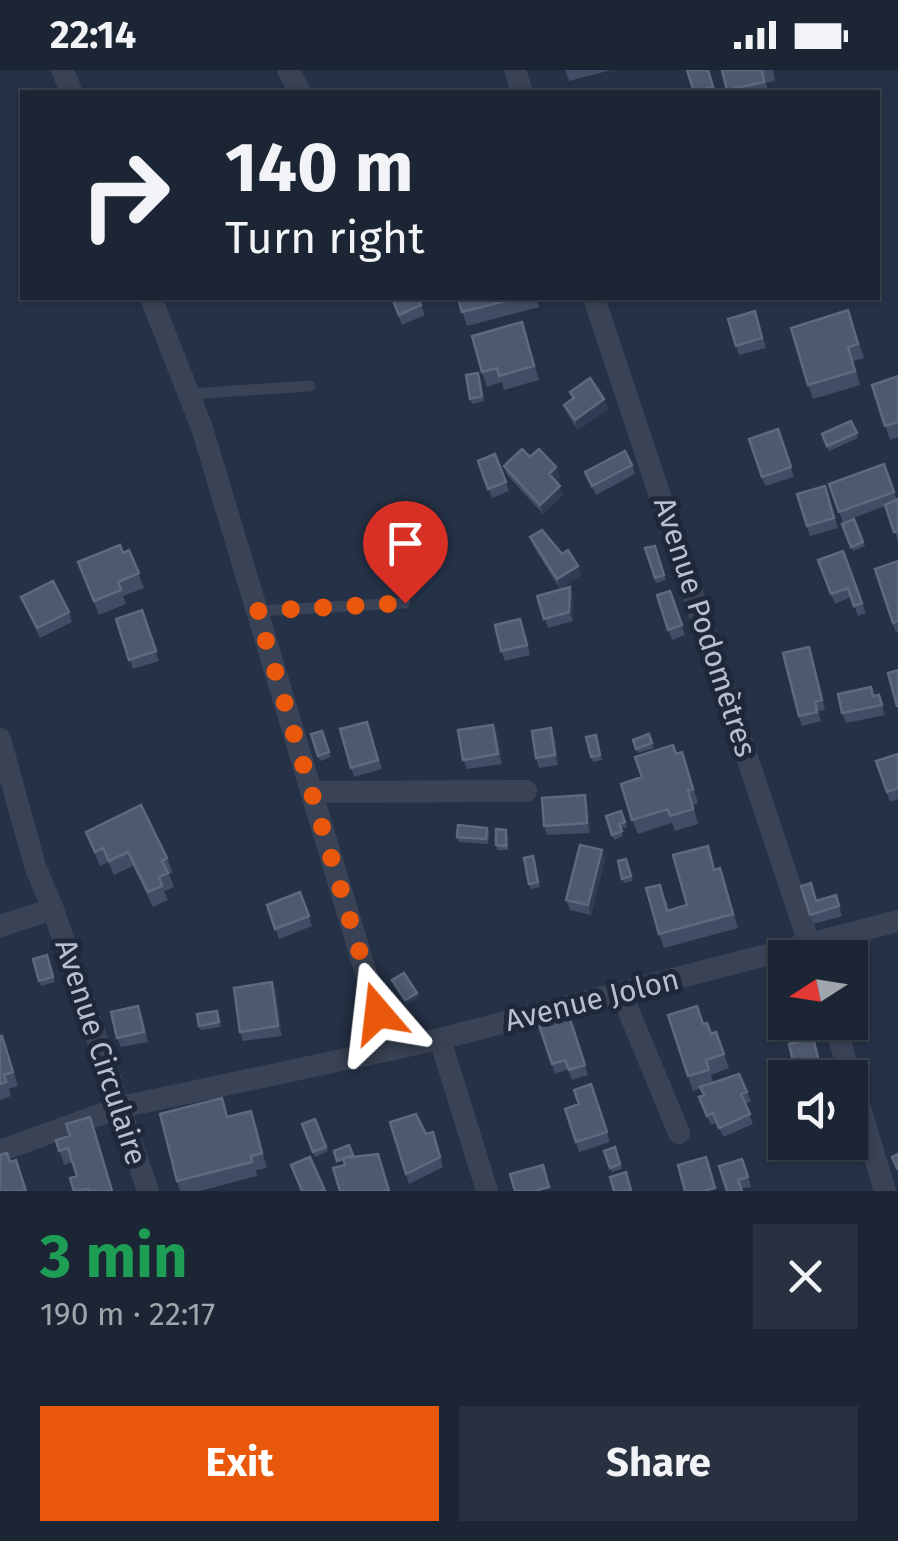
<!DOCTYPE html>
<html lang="en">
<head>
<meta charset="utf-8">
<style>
	:root { --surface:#1c2534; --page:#293140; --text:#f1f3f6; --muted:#a0a5ac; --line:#3a424f; --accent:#ea580c }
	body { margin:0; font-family:"Fira Sans",sans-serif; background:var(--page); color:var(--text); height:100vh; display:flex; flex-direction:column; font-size:38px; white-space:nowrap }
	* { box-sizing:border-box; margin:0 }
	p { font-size:32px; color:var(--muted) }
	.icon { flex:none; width:55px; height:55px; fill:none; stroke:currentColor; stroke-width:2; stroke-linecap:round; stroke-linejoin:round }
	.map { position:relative; height:1121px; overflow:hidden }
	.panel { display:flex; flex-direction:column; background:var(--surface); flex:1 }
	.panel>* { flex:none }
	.guide { position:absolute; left:20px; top:20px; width:860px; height:210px; border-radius:0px; box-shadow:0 2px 8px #0004,0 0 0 2px var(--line); background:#1c2534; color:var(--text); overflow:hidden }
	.needle { width:65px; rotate:258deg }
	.tools { position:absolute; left:768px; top:870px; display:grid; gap:20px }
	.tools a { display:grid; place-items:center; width:100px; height:100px; border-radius:0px; background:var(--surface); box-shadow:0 2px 8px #0004,0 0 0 2px var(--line); font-size:50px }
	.pin { position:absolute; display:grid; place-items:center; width:85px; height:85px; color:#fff; margin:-102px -42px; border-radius:50% 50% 50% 0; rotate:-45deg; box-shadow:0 0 10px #0007 }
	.pin .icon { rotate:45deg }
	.me { position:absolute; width:110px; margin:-55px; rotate:343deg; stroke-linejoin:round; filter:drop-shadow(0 0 8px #0008) }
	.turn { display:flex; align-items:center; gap:35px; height:210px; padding:0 40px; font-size:45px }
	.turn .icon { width:130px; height:130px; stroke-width:2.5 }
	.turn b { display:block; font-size:70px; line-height:85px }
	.round { display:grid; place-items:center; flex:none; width:105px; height:105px; border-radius:0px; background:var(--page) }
	.summary { display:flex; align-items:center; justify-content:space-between; height:170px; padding:0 40px }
	h1 { font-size:60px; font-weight:700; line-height:75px; color:#1e9e55 }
	.action { display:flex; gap:20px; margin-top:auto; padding:20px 40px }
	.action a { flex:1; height:115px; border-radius:0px; background:var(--accent); color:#fff; font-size:40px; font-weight:700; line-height:115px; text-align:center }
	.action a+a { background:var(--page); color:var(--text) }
	.status { display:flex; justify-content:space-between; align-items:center; height:70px; padding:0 50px; background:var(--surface); direction:ltr }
	.status svg { height:28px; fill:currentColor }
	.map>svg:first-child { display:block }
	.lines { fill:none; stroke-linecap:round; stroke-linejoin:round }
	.service { stroke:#3a4355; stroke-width:11 }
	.minor { stroke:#3a4355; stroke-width:22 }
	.wall { fill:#404d64 }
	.shaded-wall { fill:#303c53 }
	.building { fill:#4d596f; stroke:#5e697e; stroke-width:2.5 }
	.route { stroke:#ea580c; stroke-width:18; stroke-dasharray:0 32.4 }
	.labels { text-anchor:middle; stroke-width:10; stroke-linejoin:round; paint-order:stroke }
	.street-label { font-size:30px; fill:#b8bfce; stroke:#1e283a }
</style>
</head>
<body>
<div class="status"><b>22:14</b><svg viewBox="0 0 49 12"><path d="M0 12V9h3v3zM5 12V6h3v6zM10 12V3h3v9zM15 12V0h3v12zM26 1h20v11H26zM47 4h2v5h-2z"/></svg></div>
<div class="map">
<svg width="898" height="1121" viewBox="0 0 898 1121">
	<rect width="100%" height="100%" fill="#253146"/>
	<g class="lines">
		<path class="service" d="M190,324L310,316
			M257,541L405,533"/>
		<path class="minor" d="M62,0L72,22
			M288,0L300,22
			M515,0L522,22
			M151,228L202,358L389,980
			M594,228L814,888
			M0,669L35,796L53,839
			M311,722L526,721
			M0,856L53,839L148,1121
			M622,925L679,1063
			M834,952L885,1121
			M0,1081L121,1037L440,969
			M487,1121L440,969L898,851"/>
	</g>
	<path class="wall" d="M565,0H611L569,11Z
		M708,0L715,22H694Z
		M722,0H773L775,11L766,13L768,22H728Z
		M391,228H418L425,245L402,255Z
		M458,228H537L539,237L467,256Z
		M755,241L766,278L739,285L728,249Z
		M853,254L864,288L853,291L860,315L813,329L808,315Z
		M527,266L539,310L504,320L502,312L487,317L482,302Z
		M898,306V367L890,370L872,315Z
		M480,308L484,331L472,334L470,329Z
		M570,322L604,329L608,339L578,360L568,345L564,335L573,329Z
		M851,351L858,368L829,381L822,364Z
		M778,359L794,407L765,416L749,369Z
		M495,384L509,421L492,428L478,391Z
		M530,387L556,397L560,407L555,411L563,425L543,444L507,405L504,396Z
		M884,394L897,430L898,429V471L885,436L843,452L829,414Z
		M632,395L635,404L596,425L585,402Z
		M825,416L838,458L810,466L797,424Z
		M854,449L865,476L853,481L842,454Z
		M530,467L562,484L578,496L581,505L560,519L534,477Z
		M655,476L666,510L656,513L645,478Z
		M129,480L144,518L123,526L126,534L99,545L78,492Z
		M843,481L866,543L858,546L851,527L835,534L818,490Z
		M898,491V562L896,563L875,499Z
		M570,517L573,526V551L548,558L537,526Z
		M670,521L685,565L672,570L657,525Z
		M21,527L69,542L72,552L40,568Z
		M142,540L159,591L133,599L116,549Z
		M524,558L530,585L505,591L501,581Z
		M812,586L825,640L818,641L821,651L802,656L799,646Z
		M879,625L885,645L846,653L842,643Z
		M367,652L382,699L354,707L351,698Z
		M493,655L497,664L502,694L467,699L463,690Z
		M322,661L331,687L320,691L311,664Z
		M649,664L654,678L638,683L633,670Z
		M596,665L602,690L593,692L586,667Z
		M555,668L558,695L539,698L536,688Z
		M682,682L698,733L693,735L698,754L675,761L672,753L638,764L632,750L642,707L676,684Z
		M898,684V729L890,732L876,691Z
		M585,725L588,735L590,763L547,765L544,756Z
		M621,741L627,757L621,758L623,766L614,770L606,746Z
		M487,758L489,762L488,774L459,772L457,767Z
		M86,762L167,788L173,803L169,804L174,817L164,821L168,830L153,837L133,796L114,805L108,792L100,796Z
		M508,765V780H497L496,775Z
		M602,780L605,790L591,845L570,840L566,830Z
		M626,789L633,811L624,813L618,791Z
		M535,791L540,817L531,819L529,814Z
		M715,800L725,812L738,858L664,878L659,864L666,829L669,840L687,835Z
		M801,816L817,830L836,825L842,846L814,854Z
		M300,822L312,856L279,869L267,835Z
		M47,885L55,912L41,916L33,889Z
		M272,912L276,922L282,966L243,971L240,962Z
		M217,941L221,957L201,960L199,956Z
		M142,945L148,972L121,977L117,968Z
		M668,945L703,954L711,964L716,962L729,998L711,1005L713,1012L739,1004L751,1031L745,1034L753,1054L723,1067L717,1053L711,1055L699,1027L704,1025L701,1018L693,1021Z
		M569,946L588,1005L572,1010L568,999L555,1004L539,955Z
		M0,966L7,980L18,1016L9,1019L11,1026L0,1030Z
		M591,1014L610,1072L579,1082L565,1039L579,1034Z
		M251,1041L267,1098L256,1100L257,1106L200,1121H180L177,1111L229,1047Z
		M90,1047L95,1062L113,1121H74L77,1106L73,1092L64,1095L56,1070L70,1066Z
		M315,1049L328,1081L315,1087L302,1054Z
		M433,1062L443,1097L409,1114L406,1104L426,1064Z
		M615,1077L622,1099L612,1102L610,1098Z
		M742,1089L751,1117L727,1121Z"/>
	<path class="shaded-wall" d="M604,329L608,339L578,360L575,350Z
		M556,397L560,407L552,414L549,404Z
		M560,416L563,425L543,444L540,435Z
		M578,496L581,505L560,519L557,509Z
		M570,517L573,526V551L569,542Z
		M493,655L497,664L502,694L498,684Z
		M551,658L555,668L558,695L555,685Z
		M585,725L588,735L590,763L587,753Z
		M602,780L605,790L591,845L588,835Z
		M272,912L276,922L282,966L278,956Z
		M417,923L418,928L407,935L405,930Z
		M251,1041L256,1055L267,1098L262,1083Z"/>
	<path class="building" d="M687,0H708L713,17L694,22Z
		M722,0H762L764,12L727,20Z
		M392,228H418L421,235L399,245Z
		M458,228H518L462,242Z
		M848,240L858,274L848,277L855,301L808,315L791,258Z
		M755,241L762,268L736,276L728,249Z
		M522,252L534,296L499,306L497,298L482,302L472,266Z
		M478,303L482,326L470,329L466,305Z
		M898,306V352L885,356L872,315Z
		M590,308L604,329L575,350L564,335L574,328L570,322Z
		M851,351L857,363L827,376L822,364Z
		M778,359L791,397L762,407L749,369Z
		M522,379L530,387L539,379L556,397L549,404L560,416L540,435L504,396Z
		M625,381L632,395L592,416L585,402Z
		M495,384L506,412L488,419L478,391Z
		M884,394L894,422L839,442L829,414Z
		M825,416L834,448L807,456L797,424Z
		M898,429V461L894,462L885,435Z
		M854,449L863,472L851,477L842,454Z
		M542,460L562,484L568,480L578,496L557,509L530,467Z
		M120,475L123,483L129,480L139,503L118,512L121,520L94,531L78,492Z
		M655,476L664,505L655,508L645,478Z
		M843,481L862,533L854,536L848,518L831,524L818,490Z
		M898,491V551L893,553L875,499Z
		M53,511L69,542L37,558L21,527Z
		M570,517L569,542L544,549L537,526Z
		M670,521L682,555L668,560L657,525Z
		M142,540L156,581L129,590L116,549Z
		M520,549L527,575L501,581L495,555Z
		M809,577L822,630L815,632L817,642L799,646L783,583Z
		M898,600V636H897L888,603Z
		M871,617L873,626L879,625L882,635L842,643L838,624Z
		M367,652L378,690L351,698L340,659Z
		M493,655L498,684L463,690L458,660Z
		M551,658L555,685L536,688L532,661Z
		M322,661L329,682L318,686L311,664Z
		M649,664L652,673L636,679L633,670Z
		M596,665L600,685L591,687L586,667Z
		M673,675L676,684L682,682L693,719L688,720L693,739L670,746L668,739L632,750L621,714L642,707L635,687Z
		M898,684V718L887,722L876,691Z
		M585,725L587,753L544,756L542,728Z
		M141,735L167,788L162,791L168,803L159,807L162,816L148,822L128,782L109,791L103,778L95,782L86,762Z
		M621,741L625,752L619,754L622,761L612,765L606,746Z
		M458,755L487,758L486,769L457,767Z
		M496,759L506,760V776L496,775Z
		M580,775L602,780L588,835L566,830Z
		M708,776L714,800L720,798L733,844L659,864L646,818L660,815L667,841L687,835L673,785Z
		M533,786L538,812L529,814L524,788Z
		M626,789L631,806L622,809L618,791Z
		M811,813L816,831L836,825L839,836L810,845L801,816Z
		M300,822L309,846L275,859L267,835Z
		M47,885L53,907L39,911L33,889Z
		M404,903L417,923L405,930L392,910Z
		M272,912L278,956L240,962L234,918Z
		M138,936L144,962L117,968L111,942Z
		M697,936L703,954L707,953L711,964L716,962L724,984L706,990L709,1000L688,1006L668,945Z
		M217,941L219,952L199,956L197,944Z
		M569,946L585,995L569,1000L565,990L552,994L539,955Z
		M0,966H2L13,1002L4,1005L6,1012L0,1014Z
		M813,968L823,1008H797L789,974Z
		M739,1004L747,1022L741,1024L750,1044L719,1058L713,1043L707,1046L699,1027L704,1025L700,1017Z
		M591,1014L607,1062L576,1072L565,1039L579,1034L574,1020Z
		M222,1028L227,1047L251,1041L262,1083L251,1086L252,1092L177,1111L160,1044Z
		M416,1044L426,1064L433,1062L440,1087L406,1104L390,1052Z
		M90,1047L112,1121H88V1119L74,1121L70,1108L77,1106L68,1078L59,1081L56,1070L70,1066L66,1054Z
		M315,1049L326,1077L313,1082L302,1054Z
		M349,1075L353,1085L337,1091L334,1081Z
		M615,1077L620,1094L610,1098L604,1081Z
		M7,1083L10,1092L16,1090L26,1121H0V1085Z
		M378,1084L389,1121H340L333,1098L345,1095L343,1088Z
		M898,1084V1100L892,1087Z
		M310,1087L325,1121H302L291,1095Z
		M706,1087L715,1118L704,1121H685L678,1095Z
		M742,1089L748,1107L738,1110L742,1121H727L719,1096Z
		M543,1095L549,1117L534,1121H515L510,1104Z
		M626,1102L631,1121H614L610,1107Z"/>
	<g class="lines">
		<path class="route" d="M378,943L257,541L405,533"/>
	</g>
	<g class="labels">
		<g class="street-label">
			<text transform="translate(705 557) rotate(72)" y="10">Avenue Podomètres</text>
			<text transform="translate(592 930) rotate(-14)" y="10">Avenue Jolon</text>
			<text transform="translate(101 982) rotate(72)" y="10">Avenue Circulaire</text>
		</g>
	</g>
</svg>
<div class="tools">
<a><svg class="needle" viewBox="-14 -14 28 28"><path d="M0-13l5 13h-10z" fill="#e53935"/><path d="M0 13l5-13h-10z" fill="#a0a5ac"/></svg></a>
<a><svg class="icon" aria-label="sound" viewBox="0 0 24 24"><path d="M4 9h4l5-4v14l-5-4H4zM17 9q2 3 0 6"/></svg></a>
</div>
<div class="pin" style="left:405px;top:533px;background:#d93025"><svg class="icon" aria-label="arrive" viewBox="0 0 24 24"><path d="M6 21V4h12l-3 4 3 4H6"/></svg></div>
<svg class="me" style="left:378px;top:943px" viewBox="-20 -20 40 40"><path d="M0-17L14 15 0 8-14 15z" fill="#ea580c" stroke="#fff" stroke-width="4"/></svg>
<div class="guide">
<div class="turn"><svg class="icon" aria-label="right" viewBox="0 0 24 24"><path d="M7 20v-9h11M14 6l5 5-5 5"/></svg><div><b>140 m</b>Turn right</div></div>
</div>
</div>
<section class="panel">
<div class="summary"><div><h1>3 min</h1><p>190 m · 22:17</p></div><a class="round"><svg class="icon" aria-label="close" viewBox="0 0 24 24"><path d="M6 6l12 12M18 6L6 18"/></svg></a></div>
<div class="action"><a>Exit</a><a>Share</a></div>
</section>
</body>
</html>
